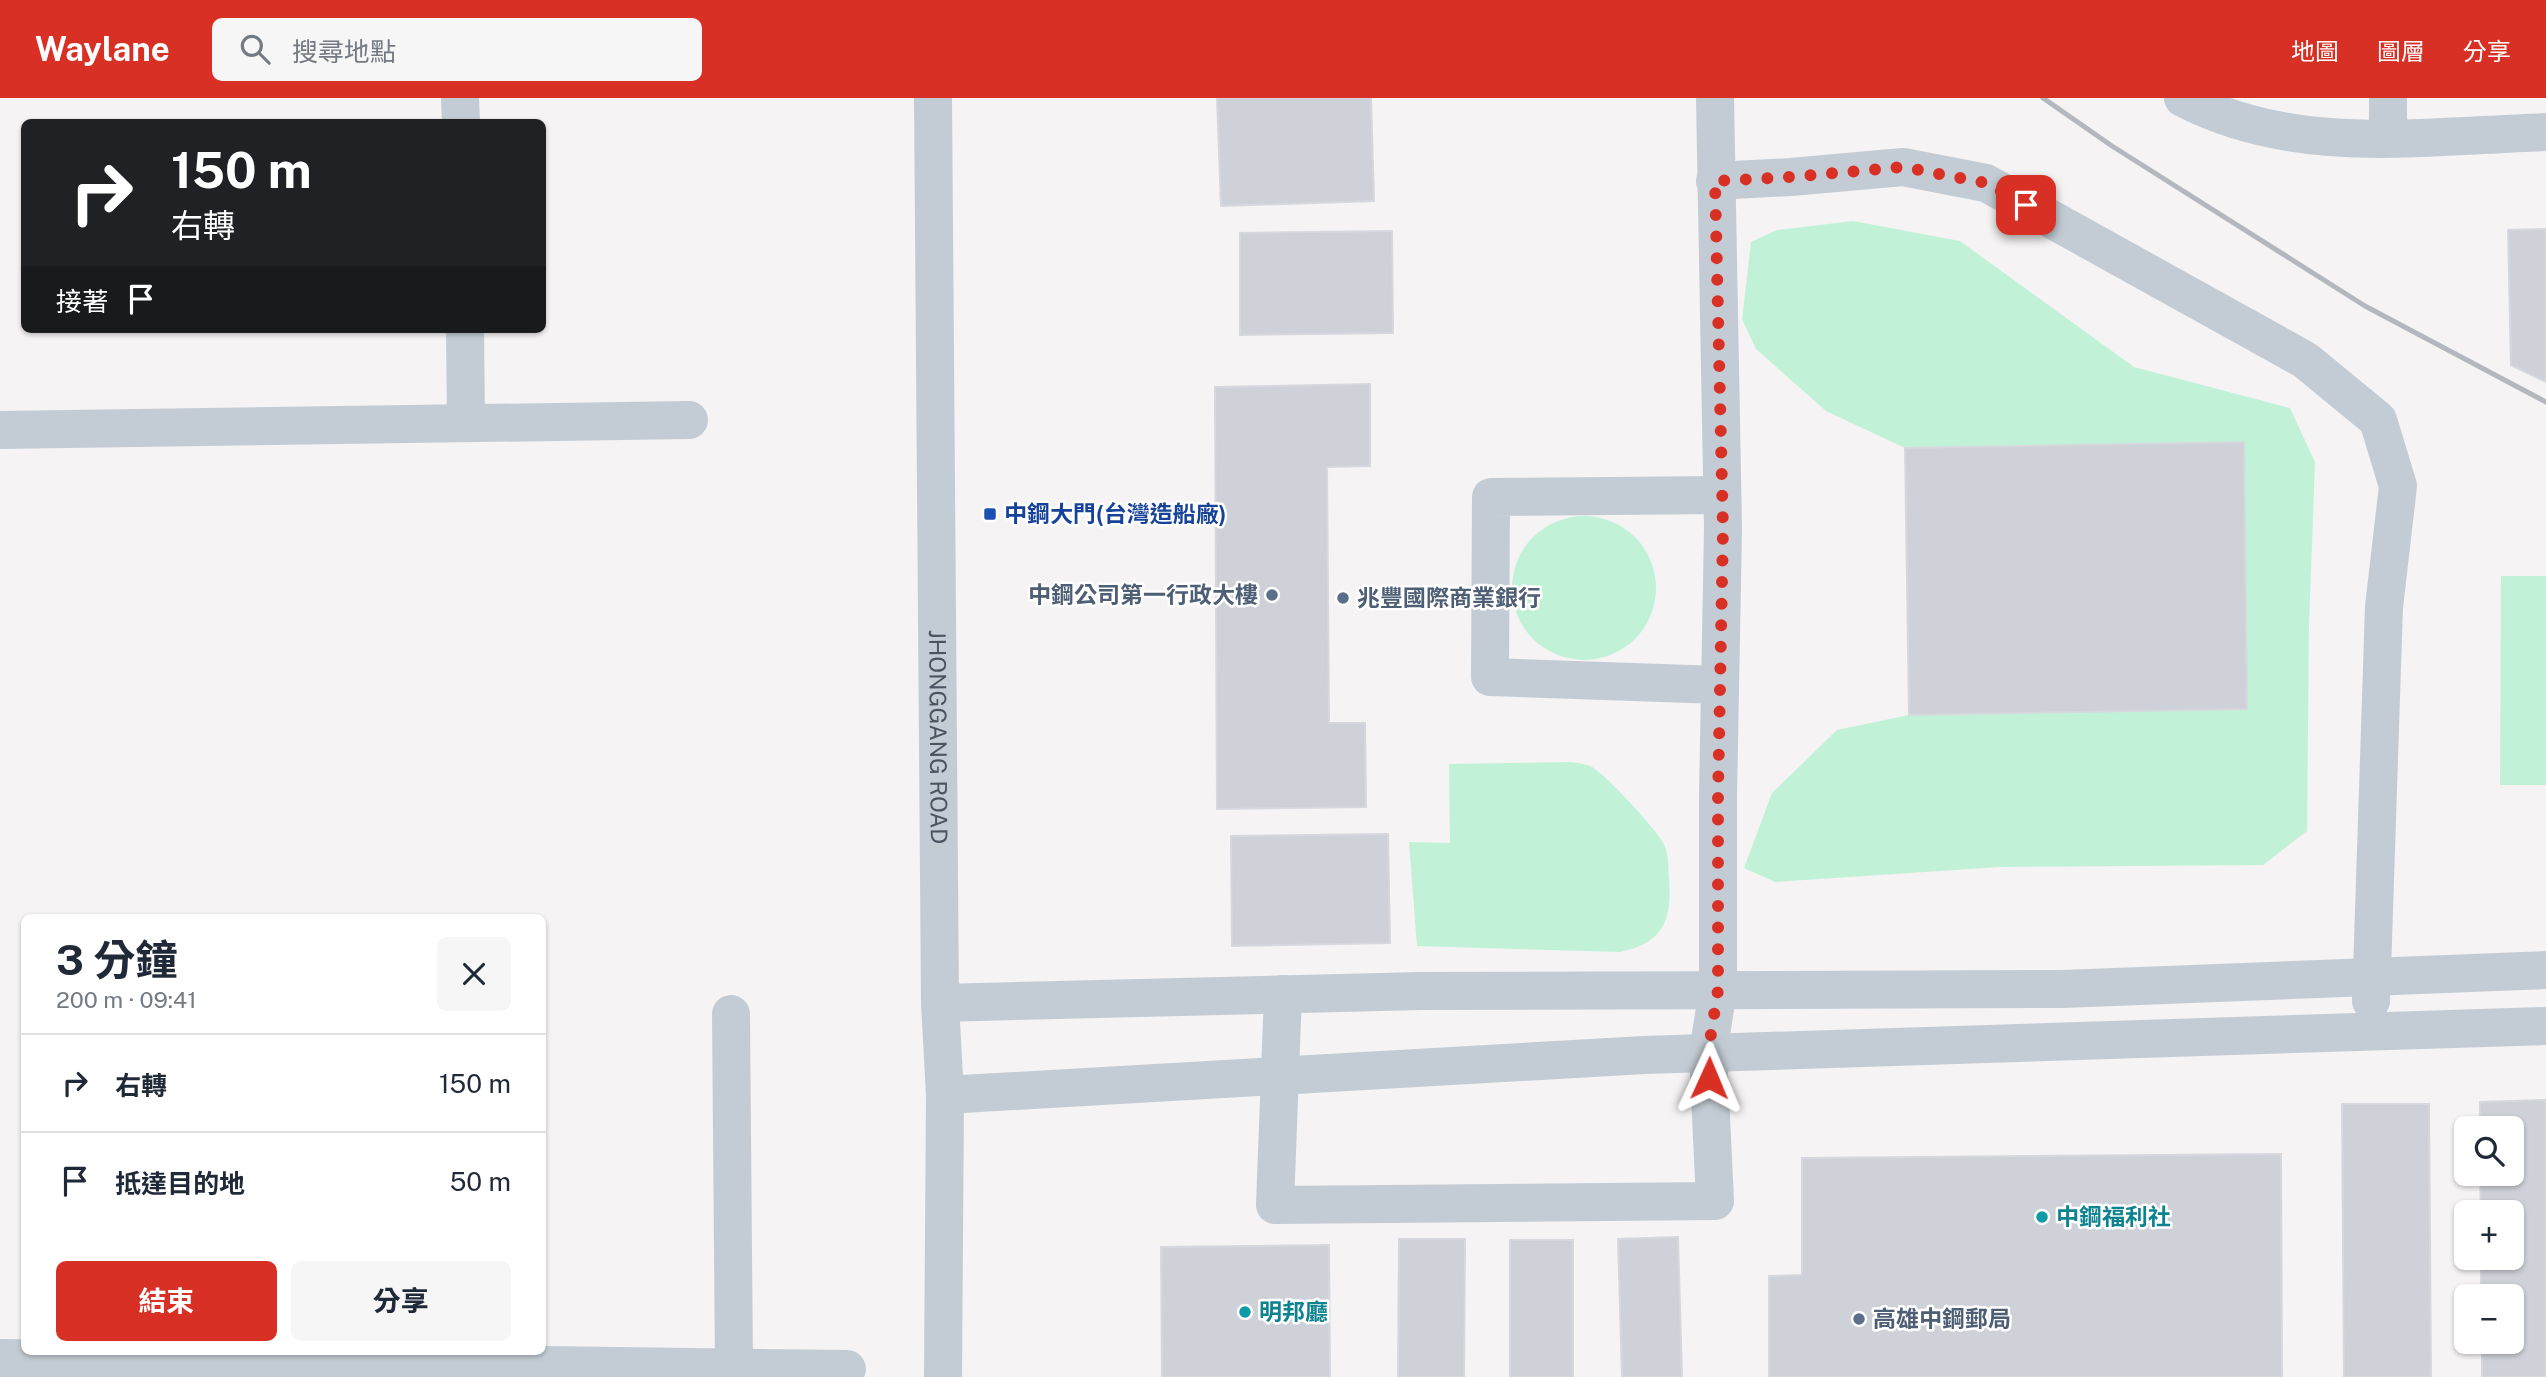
<!DOCTYPE html>
<html lang="zh-TW">
<head>
<meta charset="utf-8">
<style>
	:root { --surface:#fff; --page:#f6f6f7; --text:#1f2937; --muted:#747a83; --line:#e0e1e3; --accent:#d93025 }
	body { margin:0; font-family:"Public Sans","Noto Sans TC",sans-serif; background:var(--page); color:var(--text); height:100vh; display:flex; flex-direction:column; font-size:26px; white-space:nowrap }
	* { box-sizing:border-box; margin:0 }
	p { font-size:23px; color:var(--muted) }
	.icon { flex:none; width:38px; height:38px; fill:none; stroke:currentColor; stroke-width:2; stroke-linecap:round; stroke-linejoin:round }
	.map { position:relative; flex:1; overflow:hidden }
	.panel { position:absolute; left:21px; top:816px; width:525px; height:441px; display:flex; flex-direction:column; background:var(--surface); border-radius:10px; box-shadow:0 2px 5px #0004 }
	.panel>* { flex:none }
	.top-card { position:absolute; left:21px; top:21px; width:525px; height:214px; border-radius:10px; box-shadow:0 2px 5px #0004; background:#202124; color:#fff; overflow:hidden }
	.fabs { position:absolute; left:2454px; top:1018px; display:grid; gap:14px }
	.fabs a { display:grid; place-items:center; width:70px; height:70px; border-radius:10px; background:var(--surface); box-shadow:0 2px 5px #0004; font-size:35px }
	.pin { position:absolute; display:grid; place-items:center; width:60px; height:60px; color:#fff; margin:-30px; border-radius:14px; box-shadow:0 4px 10px #0006 }
	.me { position:absolute; width:77px; margin:-38px; rotate:1deg; stroke-linejoin:round; filter:drop-shadow(0 0 5px #0008) }
	.turn { display:flex; align-items:center; gap:24px; height:147px; padding:0 35px; font-size:32px }
	.turn .icon { width:91px; height:91px; stroke-width:2.5 }
	.turn b { display:block; font-size:49px; line-height:60px }
	.then { display:flex; align-items:center; height:66px; padding:0 35px; background:#0003; gap:14px; font-size:26px }
	.round { display:grid; place-items:center; flex:none; width:74px; height:74px; border-radius:10px; background:var(--page) }
	.head { display:flex; align-items:center; justify-content:space-between; height:119px; padding:0 35px }
	h1 { font-size:42px; font-weight:700; line-height:52px }
	.button { display:flex; gap:14px; margin-top:auto; padding:14px 35px }
	.button a { flex:1; height:80px; border-radius:10px; background:var(--accent); color:#fff; font-size:28px; font-weight:700; line-height:80px; text-align:center }
	.button a+a { background:var(--page); color:var(--text) }
	ul { padding:0; list-style:none }
	li { display:flex; align-items:center; gap:21px; height:98px; padding:0 35px; border-top:2px solid var(--line) }
	li div { flex:1 }
	li b { display:block; font-size:26px }
	li em { font-style:normal }
	header { display:flex; align-items:center; gap:42px; box-sizing:border-box; height:98px; padding:0 35px; background:var(--accent); color:#fff }
	header strong { font-size:33px }
	nav { display:flex; gap:38px; margin-inline-start:auto; font-size:24px }
	.search { width:490px; height:63px; background:var(--page); display:flex; align-items:center; gap:18px; box-sizing:border-box; padding:0 24px; border-radius:10px; color:var(--muted); font-size:26px }
	.map>svg:first-child { display:block }
	.green { fill:#c1f2d8 }
	.building { fill:#ced1d7; stroke:#d6d8de; stroke-width:2 }
	.lines { fill:none; stroke-linecap:round; stroke-linejoin:round }
	.minor { stroke:#c3ccd4; stroke-width:38 }
	.rail { stroke:#b4b7bd; stroke-width:5 }
	.route { stroke:#d93025; stroke-width:12; stroke-dasharray:0 21.6 }
	.transit-dot { fill:#1a4fb4; stroke:#fff; stroke-width:2.5 }
	.service-dot { fill:#5c6f8a; stroke:#fff; stroke-width:2.5 }
	.culture-dot { fill:#0f9aa8; stroke:#fff; stroke-width:2.5 }
	.labels { text-anchor:middle; stroke-width:5; stroke-linejoin:round; paint-order:stroke }
	.transit-label { font-size:23px; font-weight:bold; fill:#164399; stroke:#fff; text-anchor:start }
	.service-label { font-size:23px; font-weight:bold; fill:#4e5e75; stroke:#fff; text-anchor:start }
	.street-label { font-size:23px; fill:#495461; stroke:#fff }
	.culture-label { font-size:23px; font-weight:bold; fill:#0d838f; stroke:#fff; text-anchor:start }
</style>
</head>
<body>
<header>
<strong>Waylane</strong>
<div class="search"><svg class="icon" aria-label="search" viewBox="0 0 24 24"><circle cx="10" cy="10" r="6"/><path d="M15 15l6 6"/></svg>搜尋地點</div>
<nav><a>地圖</a><a>圖層</a><a>分享</a></nav>
</header>
<div class="map">
<svg width="2546" height="1279" viewBox="0 0 2546 1279">
	<rect width="100%" height="100%" fill="#f5f3f3"/>
	<path class="green" d="M1853,123L1960,143L2134,269L2290,310L2315,364L2309,527L2307,733L2263,767L2000,769L1775,784L1744,770L1772,695L1837,632L1909,617L2247,610L2244,344L1905,350L1826,313L1756,251L1742,221L1751,144L1777,132Z
		M1512 490a72 72 0 1 1 144 0a72 72 0 1 1-144 0Z
		M2501,478H2546V687H2500Z
		M1571,664C1578,665 1586,666 1592,669C1606,677 1654,729 1662,743C1669,753 1668,768 1669,780C1672,822 1664,845 1620,854L1417,848L1409,744L1450,745L1449,666Z"/>
	<path class="building" d="M1217,0H1371L1374,103L1221,108Z
		M2546,131V284L2511,267L2508,132Z
		M1392,133L1393,235L1240,237V135Z
		M1370,286V368L1327,369L1329,625H1365L1366,709L1217,711L1215,289Z
		M2244,344L2247,611L1909,617L1905,350Z
		M1388,736L1390,845L1232,848L1231,738Z
		M2546,1002V1279H2482V1244H2511V1199H2481V1160H2511V1115H2481L2480,1076H2511V1031H2480V1004Z
		M2342,1006H2429L2431,1279H2344Z
		M2281,1056L2282,1279H1769V1178L1802,1177V1060Z
		M1678,1139L1682,1279H1622L1618,1141Z
		M1399,1141H1465L1464,1279H1398Z
		M1510,1142H1573V1279H1510Z
		M1329,1147L1330,1279H1162L1161,1149Z"/>
	<g class="lines">
		<g class="minor">
			<path d="M460,0L461,24"/>
			<path id="s1" d="M933,0L940,905L945,997L943,1279"/>
			<path d="M2183,0C2295,59 2425,38 2546,34"/>
			<path d="M2388,0V40"/>
			<path d="M1715,83L1791,79L1903,69L1986,85L2305,262L2378,322L2398,388L2384,509L2371,903"/>
			<path d="M465,231L466,325"/>
			<path d="M0,332L689,322"/>
			<path d="M1720,587L1490,579L1491,399L1722,397"/>
			<path d="M1283,896L1275,1107L1715,1103L1708,955L1718,892V698L1723,431L1715,0"/>
			<path d="M940,905L1421,893L2063,891L2546,872"/>
			<path d="M731,916L734,1269"/>
			<path d="M945,997L1644,957L2546,928"/>
			<path d="M0,1260L847,1271"/>
		</g>
		<path class="rail" d="M2043,0L2112,48L2365,208L2546,304"/>
	</g>
	<g class="lines">
		<path class="route" d="M1709,980L1708,955L1718,892V698L1723,431L1715,83L1791,79L1903,69L1986,85L2026,107"/>
	</g>
	<rect class="transit-dot" x="983" y="409" width="14" height="14" rx="3.5"/>
	<g class="service-dot">
		<circle cx="1272" cy="497" r="7"/>
		<circle cx="1343" cy="500" r="7"/>
		<circle cx="1859" cy="1221" r="7"/>
	</g>
	<g class="culture-dot">
		<circle cx="2042" cy="1119" r="7"/>
		<circle cx="1245" cy="1214" r="7"/>
	</g>
	<g class="labels">
		<g class="transit-label">
			<text x="1004" y="424">中鋼大門(台灣造船廠)</text>
		</g>
		<g class="service-label">
			<text x="1258" y="505" text-anchor="end">中鋼公司第一行政大樓</text>
			<text x="1357" y="508">兆豐國際商業銀行</text>
			<text x="1873" y="1229">高雄中鋼郵局</text>
		</g>
		<g class="street-label">
			<text dy="8" stroke="none"><textPath href="#s1" startOffset="639">JHONGGANG ROAD</textPath></text>
		</g>
		<g class="culture-label">
			<text x="2056" y="1127">中鋼福利社</text>
			<text x="1259" y="1222">明邦廳</text>
		</g>
	</g>
</svg>
<div class="fabs">
<a><svg class="icon" aria-label="search" viewBox="0 0 24 24"><circle cx="10" cy="10" r="6"/><path d="M15 15l6 6"/></svg></a>
<a>+</a>
<a>−</a>
</div>
<div class="pin" style="left:2026px;top:107px;background:#d93025"><svg class="icon" aria-label="arrive" viewBox="0 0 24 24"><path d="M6 21V4h12l-3 4 3 4H6"/></svg></div>
<svg class="me" style="left:1709px;top:980px" viewBox="-20 -20 40 40"><path d="M0-17L14 15 0 8-14 15z" fill="#d93025" stroke="#fff" stroke-width="4"/></svg>
<div class="top-card">
<div class="turn"><svg class="icon" aria-label="right" viewBox="0 0 24 24"><path d="M7 20v-9h11M14 6l5 5-5 5"/></svg><div><b>150 m</b>右轉</div></div>
<div class="then">接著<svg class="icon" aria-label="arrive" viewBox="0 0 24 24"><path d="M6 21V4h12l-3 4 3 4H6"/></svg></div>
</div>
<section class="panel">
<div class="head"><div><h1>3 分鐘</h1><p>200 m · 09:41</p></div><a class="round"><svg class="icon" aria-label="close" viewBox="0 0 24 24"><path d="M6 6l12 12M18 6L6 18"/></svg></a></div>
<ul>
<li><svg class="icon" aria-label="right" viewBox="0 0 24 24"><path d="M7 20v-9h11M14 6l5 5-5 5"/></svg><div><b>右轉</b></div><em>150 m</em></li>
<li><svg class="icon" aria-label="arrive" viewBox="0 0 24 24"><path d="M6 21V4h12l-3 4 3 4H6"/></svg><div><b>抵達目的地</b></div><em>50 m</em></li>
</ul>
<div class="button"><a>結束</a><a>分享</a></div>
</section>
</div>
</body>
</html>
